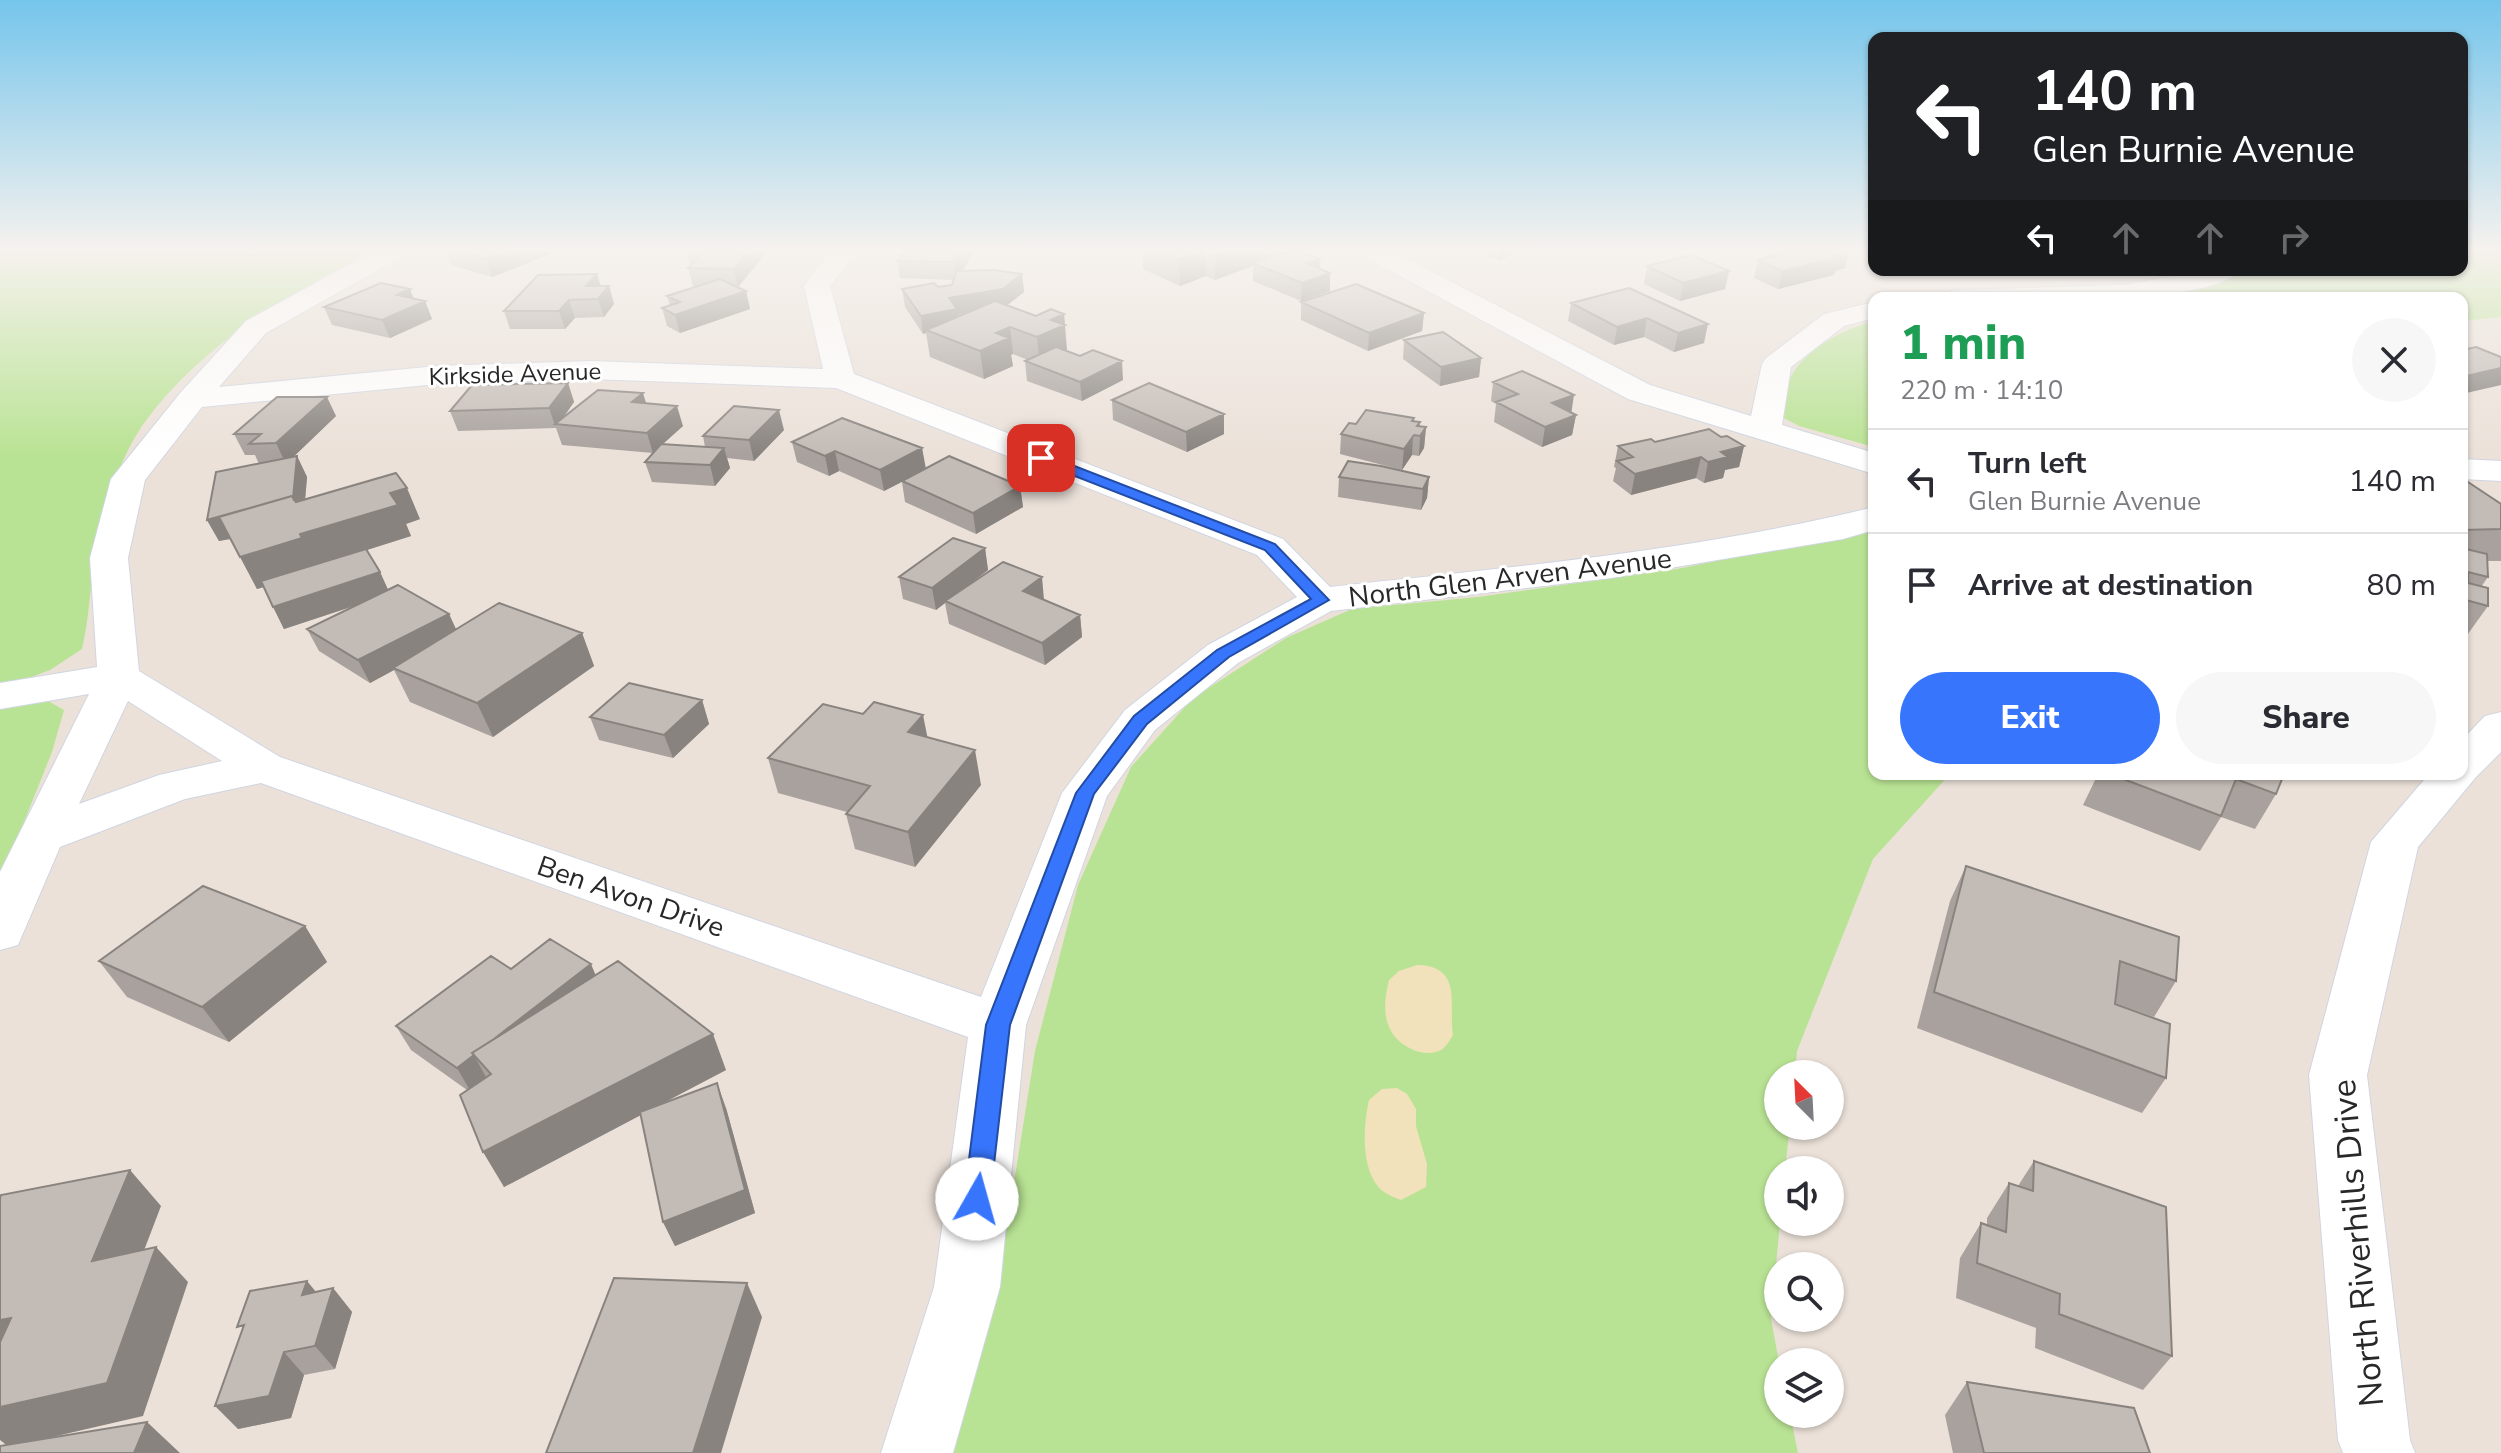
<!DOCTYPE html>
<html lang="en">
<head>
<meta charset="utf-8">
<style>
	:root { --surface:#fff; --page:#f7f7f7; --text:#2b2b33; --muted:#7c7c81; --line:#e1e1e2; --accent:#3675fc }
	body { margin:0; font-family:"Nunito Sans",sans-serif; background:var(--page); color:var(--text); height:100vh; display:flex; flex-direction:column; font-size:30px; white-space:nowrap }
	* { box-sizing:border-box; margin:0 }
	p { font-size:26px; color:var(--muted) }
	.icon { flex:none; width:44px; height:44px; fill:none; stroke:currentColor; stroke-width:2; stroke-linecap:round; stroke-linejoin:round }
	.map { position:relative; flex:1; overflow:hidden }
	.details { position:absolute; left:1868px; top:292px; width:600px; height:488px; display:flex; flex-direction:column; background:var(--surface); border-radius:16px; box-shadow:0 2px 6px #0004 }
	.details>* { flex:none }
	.banner { position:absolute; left:1868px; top:32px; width:600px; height:244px; border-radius:16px; box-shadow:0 2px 6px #0004; background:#202124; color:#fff; overflow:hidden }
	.needle { width:52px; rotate:336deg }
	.tools { position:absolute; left:1764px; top:1060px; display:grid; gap:16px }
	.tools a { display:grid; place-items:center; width:80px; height:80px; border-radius:50%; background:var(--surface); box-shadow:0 2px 6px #0004; font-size:40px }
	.pin { position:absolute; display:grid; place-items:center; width:68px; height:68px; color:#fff; margin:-34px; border-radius:16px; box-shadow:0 4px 12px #0006 }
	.me { position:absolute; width:88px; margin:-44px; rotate:7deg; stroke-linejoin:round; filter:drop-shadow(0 0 6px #0008) }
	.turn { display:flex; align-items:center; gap:28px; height:168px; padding:0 32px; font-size:36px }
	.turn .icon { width:104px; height:104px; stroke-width:2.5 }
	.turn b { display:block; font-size:56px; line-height:68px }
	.lanes { display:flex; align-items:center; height:76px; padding:0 32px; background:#0003; justify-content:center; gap:40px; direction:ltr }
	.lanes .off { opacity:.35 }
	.round { display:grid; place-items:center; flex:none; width:84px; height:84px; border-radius:42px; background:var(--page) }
	.summary { display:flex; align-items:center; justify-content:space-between; height:136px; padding:0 32px }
	h1 { font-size:48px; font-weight:800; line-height:60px; color:#1e9e55 }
	.cta { display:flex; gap:16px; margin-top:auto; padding:16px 32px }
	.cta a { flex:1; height:92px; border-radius:48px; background:var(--accent); color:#fff; font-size:32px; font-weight:800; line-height:92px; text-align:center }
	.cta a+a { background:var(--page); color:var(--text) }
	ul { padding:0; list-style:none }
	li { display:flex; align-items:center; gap:24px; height:104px; padding:0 32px; border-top:2px solid var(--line) }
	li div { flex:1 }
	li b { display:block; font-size:30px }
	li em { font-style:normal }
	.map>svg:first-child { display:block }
	.green { fill:#b9e394 }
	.sand { fill:#f1e2bb }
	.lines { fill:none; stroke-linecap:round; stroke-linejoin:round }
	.street-casing { stroke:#cfd5e2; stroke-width:2 }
	.street { fill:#fff; fill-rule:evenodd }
	.wall { fill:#a8a19d }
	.shaded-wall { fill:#88837f }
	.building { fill:#c3bbb6; stroke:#88837f; stroke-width:2 }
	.route { fill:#3675fc; stroke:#234ca4; stroke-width:2 }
	.labels { text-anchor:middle; stroke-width:6; stroke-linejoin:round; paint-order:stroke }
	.far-street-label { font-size:24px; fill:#282828; stroke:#fff }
	.street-label { font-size:28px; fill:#282828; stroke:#fff }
	.near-street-label { font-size:34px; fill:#282828; stroke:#fff }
</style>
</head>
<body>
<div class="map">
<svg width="2501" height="1453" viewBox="0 0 2501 1453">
	<rect width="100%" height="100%" fill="#ebe1d9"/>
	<path class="green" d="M0,251H375C289,292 198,347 142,426C123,454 111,489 102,522C90,563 92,607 82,649L50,670L0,689Z
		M2462,251H2501V317L2462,321V298H2127L2200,287L2253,270H2462Z
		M1874,321V447L1799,426L1780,416C1782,406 1783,393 1787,384C1802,350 1841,330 1874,321Z
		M1874,529V774H1950L1873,859L1797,1051L1795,1074H1778V1126H1790L1785,1170H1778L1780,1222L1771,1319L1779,1362L1778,1414H1790L1798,1453H953L1001,1264L1035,1051L1078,885L1131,767L1193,698L1286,638L1352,609L1478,597L1677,569Z
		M48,701L64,710L52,752L0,882V708Z"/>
	<path class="sand" d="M1417,965C1464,966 1448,1006 1453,1035C1450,1040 1446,1047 1441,1050C1424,1059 1399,1046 1391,1031C1382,1015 1385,997 1389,980L1399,971Z
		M1397,1088L1407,1094L1416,1109V1126L1427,1164L1426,1187L1401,1200C1396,1198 1388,1195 1384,1192C1360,1174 1363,1126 1369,1100L1382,1089Z"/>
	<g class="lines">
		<g class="street-casing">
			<path id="street" d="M374,251H406L403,256L266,333L219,387L437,366L590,361L823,369L804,286L831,251H857L830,286L854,374L1283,539L1330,587C1512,567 1696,551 1874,507V530L1843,539L1611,578L1331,611L1238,663L1155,730L1107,796L1026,1025L1000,1287L953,1453H881L934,1287L968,1037L261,783L185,799L60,847L18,945L0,950V872L89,694L0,709V683L97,667L90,558L111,479L181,392L246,321ZM590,379L836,388L1257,555L1297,597L1208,645L1125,710L1062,793L981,997L280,757L139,671L128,558L145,480L202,407L437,384ZM128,701L222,761L159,775L79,804Z
				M1360,251H1392L1650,385L1751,416L1762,364L1766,358L1824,314L1874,302V318L1844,326L1791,367L1782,425L1874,453V474L1628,399L1363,256Z
				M2207,270H2239C2212,309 1994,298 1942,298L1946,292L1956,290L2124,285Z
				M2462,459L2501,461V481L2462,479Z
				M2501,712V752L2476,777L2418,847L2367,1075L2410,1440L2415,1453H2343L2338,1440L2309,1075L2371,842L2429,774H2462V740L2485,716Z"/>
		</g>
		<use href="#street" class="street"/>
	</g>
	<path class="wall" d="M446,251H558L492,277L451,265Z
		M687,251H764L765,254L738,287L746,291L750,309L680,333L667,326L662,308L670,306L667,296L699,286H693L688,268L690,266Z
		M974,251L963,271L1022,274L1024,292L1007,305L1036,316L1064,314L1067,351L1123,380L1082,401L1027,381L1025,361L1028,360L1013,354L1011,355L1013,366L984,379L930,357L926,333L923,334L905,307L902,289L938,287L952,285L953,280L900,278L897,261Z
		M1142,251H1280V254L1330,273V291L1301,301L1253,281V266L1215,280L1206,276L1180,286L1143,269Z
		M1472,251H1519L1499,260Z
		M1770,251H1849L1845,268L1835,271L1834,275L1778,289L1754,278L1758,260L1768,258Z
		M1859,251H1874V259Z
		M1647,266L1729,271L1725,289L1680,301L1644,284Z
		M597,274L600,286H609L614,304L604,317L575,318L565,329H510L504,311Z
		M1629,288L1704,343L1674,352L1644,337L1614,345L1568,321L1571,303Z
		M414,299L425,301L432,319L390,338L332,325L324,307Z
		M1301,302L1424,313L1422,331L1368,351L1301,320Z
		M1404,340L1481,358L1479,377L1440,386L1403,359Z
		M1493,382L1576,415L1572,435L1542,447L1494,422L1496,404L1491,401Z
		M568,383L574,402L563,418L646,403L683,426L662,444L705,447L703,436L784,430L754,461L727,458L730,468L715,486L652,482L645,462L653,453L562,445L556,428L458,431L450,411Z
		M1112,400L1224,434L1187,452L1113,420Z
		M336,416L293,457L297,456L307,477L305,500L420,519L406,524L411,536L367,550L380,572L388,590L449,614L456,629L582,633L594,666L493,737L410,702L394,670L370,683L319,651L307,629L354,606L284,629L264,587L257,589L231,539L219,541L207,520L259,464L255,455H245L234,434Z
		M1414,418V421L1420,422V426L1426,427L1424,448L1419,456L1412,455L1402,470L1340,454L1341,434Z
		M1721,437L1744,446L1739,467L1725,470L1723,478L1704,483L1696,478L1631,495L1613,481L1616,468L1614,467L1618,446Z
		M792,442L922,448L925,468L1020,486L1023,507L976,534L905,502L902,482L884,491L839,471L829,476L797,462Z
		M1339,477H1429L1427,498L1421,510L1338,497Z
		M2462,478L2501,504V561H2487L2488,577L2481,587L2488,606L2465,638H2462Z
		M985,548L988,570L967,586L1044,600L1080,615L1082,637L1045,665L949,624L945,603L936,610L903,599L899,577Z
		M702,700L709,724L673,758L599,740L590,717Z
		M927,737L981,785L915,867L855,849L846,814L847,812L778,793L768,758Z
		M2098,774H2284L2276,794L2255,829L2221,817L2200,851L2083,805Z
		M1966,866L2176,981L2154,1017L2115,1003L2166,1078L2142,1113L1917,1028L1950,901Z
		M305,926L327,962L229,1042L127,997L99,961Z
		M511,969L596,975L726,1070L660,1104L726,1108L755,1213L675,1246L663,1222L641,1115L504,1187L467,1090L411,1050L396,1026Z
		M2034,1161L2172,1356L2143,1390L2035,1348L2036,1328L1956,1298L1960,1258L1981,1223L1987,1225V1218L2009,1183L2018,1186Z
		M333,1288L352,1312L335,1369L304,1375L291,1418L238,1429L316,1292Z
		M1967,1382L2150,1453H1953L1945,1415Z"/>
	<path class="shaded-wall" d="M507,251H558L492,277L486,259Z
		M748,251H764L765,254L738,287L734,269Z
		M962,251H974L957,280L955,262Z
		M1206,251V276L1180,286L1179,260Z
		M1222,251H1280V256L1253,263V266L1215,280V254Z
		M1500,251H1519L1499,260Z
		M1849,251L1845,268L1835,271L1834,275L1778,289L1782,271Z
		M1320,259L1319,276L1306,263Z
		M1729,271L1725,289L1680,301L1683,283Z
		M1330,273V291L1301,301L1302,283Z
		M597,274L602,291L586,286Z
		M1022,274L1024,292L1005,307L958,314L960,327L926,330V333L923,334L921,316L949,298Z
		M609,286L614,304L604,317L598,299Z
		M410,289L416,305L425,301L432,319L390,338L382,320L397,295Z
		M746,291L750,309L680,333L675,315Z
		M569,300L575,318L565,329L559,311Z
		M1424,313L1422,331L1368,351L1369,333Z
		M1064,314L1067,352L1040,365L1037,337L1051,320Z
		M1647,318L1644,337L1614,345L1617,327Z
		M1708,324L1704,343L1674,352L1678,333Z
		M1010,327L1013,354L1011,355L1013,366L984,379L980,351L996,333Z
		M1481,358L1479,377L1440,386L1441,367Z
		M1122,361L1123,380L1082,401L1080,382Z
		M2501,368V385L2462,394V377Z
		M568,383L574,402L558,425L555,424L556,428L549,408Z
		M643,393L649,413L632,402Z
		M1574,395L1571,415L1552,403Z
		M327,397L336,416L286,464L276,443Z
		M677,406L683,426L653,453L647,433Z
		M779,410L784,430L754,461L749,440Z
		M1224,414V434L1187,452L1186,432Z
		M1576,415L1572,435L1542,447L1545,427Z
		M1414,418L1412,455L1402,470L1404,449L1412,421Z
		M1426,427L1424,448L1419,456L1420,436Z
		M1744,446L1739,467L1725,470L1723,478L1704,483L1708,462L1721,452Z
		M724,448L730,468L715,486L710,465Z
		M922,448L926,469L884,491L880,470Z
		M835,451L839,471L829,476L825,456Z
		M297,456L307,477L303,524L219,541L207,520Z
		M1701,457L1696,478L1631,495L1635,474Z
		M1429,477L1427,498L1421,510L1423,489Z
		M1020,486L1023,507L976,534L973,513Z
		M407,488L420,519L406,524L411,536L316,566L318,570L257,589L240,557L300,534L390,493Z
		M985,548L988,570L947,602L945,601V603L936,610L932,588Z
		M380,572L390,594L284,629L273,607Z
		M1042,577L1044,600L1023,591Z
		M449,614L459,636L393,668L394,670L370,683L358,660Z
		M1080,615L1082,637L1045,665L1042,643Z
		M582,633L594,666L493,737L477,703Z
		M702,700L709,724L673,758L664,735Z
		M923,715L930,750L908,732Z
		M975,750L981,785L915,867L908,832Z
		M305,926L327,962L229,1042L202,1007Z
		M591,964L601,988L474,1055Z
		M713,1034L726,1070L504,1187L483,1152Z
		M474,1055L487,1079L471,1092L457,1068Z
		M717,1083L726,1108L755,1213L675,1246L663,1222Z
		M130,1170L161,1206L127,1295L92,1261Z
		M156,1247L188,1282L143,1416L9,1447L0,1440V1407Z
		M307,1281L326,1304L302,1295Z
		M747,1283L762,1317L721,1453H693Z
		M333,1288L352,1312L335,1369L315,1346Z
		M11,1318L0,1363V1320Z
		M284,1352L304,1375L291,1418L238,1429L215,1406Z
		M147,1422L180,1453H134Z"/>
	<path class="building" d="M457,251H507L486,259Z
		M704,251H748L734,269L688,268Z
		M904,251H962L955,262L897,261Z
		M1159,251H1204L1179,260Z
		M1289,251H1301L1320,259L1306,263L1330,273L1302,283L1253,263Z
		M1775,251H1848L1833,255L1839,258L1782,271L1758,260L1782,254Z
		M1692,255L1729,271L1683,283L1647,266Z
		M994,270L1022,274L1003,289L949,298L957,309L921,316L902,289L934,283L938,287L952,285L956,271Z
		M597,274L586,286H609L598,299L569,300L559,311H504L538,275Z
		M720,279L746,291L675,315L662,308L680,302L667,296Z
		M381,283L410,289L397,295L425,301L382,320L324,307Z
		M1356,284L1424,313L1369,333L1301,302Z
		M1629,288L1708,324L1678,333L1647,318L1617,327L1571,303Z
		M995,301L1036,316L1051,309L1064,314L1051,320L1065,325L1037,337L1010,327L996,333L1009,338L980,351L926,330Z
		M1443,332L1481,358L1441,367L1404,340Z
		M1056,347L1080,356L1093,350L1122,361L1080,382L1025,361Z
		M2476,347L2501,357V368L2462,377V350Z
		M1522,371L1574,395L1552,403L1576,415L1545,427L1496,402L1518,394L1493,382Z
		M568,383L549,408L450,411L472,385Z
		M1149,383L1224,414L1186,432L1112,400Z
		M598,390L643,393L632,402L677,406L647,433L555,424Z
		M277,397H327L276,443L249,444L261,434H234Z
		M734,406L779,410L749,440L703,436Z
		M1366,410L1414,418L1412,421L1420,422L1417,426L1426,427L1420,436L1414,435L1404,449L1341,434L1349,423L1356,424Z
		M842,418L922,448L880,470L835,451L825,456L792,442Z
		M1709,429L1721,437L1727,436L1744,446L1721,452L1728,457L1708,462L1701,457L1635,474L1617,461L1633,457L1618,446L1651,439L1655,442Z
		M661,444L724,448L710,465L645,462Z
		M297,456L293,498L292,496L207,520L216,472Z
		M949,456L1020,486L973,513L902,481Z
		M1348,461L1381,466L1429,477L1423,489L1339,477Z
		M396,473L407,488L390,493L398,505L300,534L302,538L240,557L219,517L292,496L296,502Z
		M2462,478L2501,504V529L2462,530Z
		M953,538L985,548L932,588L899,577Z
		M2462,548L2487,554L2488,577L2468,572V583L2488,588V606L2462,599Z
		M366,549L380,572L273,607L261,581Z
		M1003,562L1042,577L1023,591L1080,615L1042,643L945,601Z
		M398,585L449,614L358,660L307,629Z
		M499,603L582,633L477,703L393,668Z
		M629,683L702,700L664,735L590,717Z
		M874,702L923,715L908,732L975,750L908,832L846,814L870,786L768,758L823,704L863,714Z
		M2110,774H2284L2276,794L2236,779L2221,816Z
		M1966,866L2179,937L2176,981L2120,961L2115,1004L2170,1024L2166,1078L1934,992Z
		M203,886L305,926L202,1007L99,961Z
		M550,939L591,964L494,1039L472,1053L474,1055L457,1068L396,1026L491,956L511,969Z
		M618,961L713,1034L483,1152L460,1095L491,1074L472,1053Z
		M717,1083L745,1190L663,1222L640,1112Z
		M2034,1161L2166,1207L2172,1356L2059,1314L2060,1294L1977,1263L1981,1223L2006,1232L2009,1183L2033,1191Z
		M130,1170L92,1261L156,1247L107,1383L0,1407V1342L11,1318L0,1320V1198L1,1195Z
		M614,1278L747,1283L693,1453H546Z
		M307,1281L302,1295L333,1288L315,1346L284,1352L269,1396L215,1406L244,1325L237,1327L250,1291Z
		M1967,1382L2134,1408L2150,1453H1984Z
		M147,1422L134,1453H0V1446Z"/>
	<linearGradient id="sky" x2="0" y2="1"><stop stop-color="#75c5eb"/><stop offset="0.55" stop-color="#f6f2ee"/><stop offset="1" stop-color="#f6f2ee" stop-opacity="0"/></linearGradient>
	<rect width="2501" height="455" fill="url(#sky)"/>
	<path class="route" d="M1041,453L1275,544L1329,600L1229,657L1147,724L1094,794L1010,1025L990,1199L987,1208L977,1211L968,1208L964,1199L986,1025L1076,793L1134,716L1217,650L1311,599L1265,550L1036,461L1034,458Z"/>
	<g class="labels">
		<g class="far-street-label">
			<text transform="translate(515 374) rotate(-2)" y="8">Kirkside Avenue</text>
		</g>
		<g class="street-label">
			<text transform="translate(1510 577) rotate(-7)" y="10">North Glen Arven Avenue</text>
			<text transform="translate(631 896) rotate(19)" y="10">Ben Avon Drive</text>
		</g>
		<g class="near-street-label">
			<text transform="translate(2357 1243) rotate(-95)" y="12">North Riverhills Drive</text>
		</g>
	</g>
</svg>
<div class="tools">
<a><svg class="needle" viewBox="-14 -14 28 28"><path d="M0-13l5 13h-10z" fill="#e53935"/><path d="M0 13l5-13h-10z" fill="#7c7c81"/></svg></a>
<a><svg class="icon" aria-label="sound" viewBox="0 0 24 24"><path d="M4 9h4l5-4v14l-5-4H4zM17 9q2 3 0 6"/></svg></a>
<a><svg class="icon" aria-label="search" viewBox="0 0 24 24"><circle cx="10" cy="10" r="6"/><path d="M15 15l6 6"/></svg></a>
<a><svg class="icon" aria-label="layers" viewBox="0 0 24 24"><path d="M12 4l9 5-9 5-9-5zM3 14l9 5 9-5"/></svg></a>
</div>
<div class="pin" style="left:1041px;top:458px;background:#d93025"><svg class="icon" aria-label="arrive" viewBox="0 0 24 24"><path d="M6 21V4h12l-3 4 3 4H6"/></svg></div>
<svg class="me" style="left:977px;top:1199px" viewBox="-20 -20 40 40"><circle r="19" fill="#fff"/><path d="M0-13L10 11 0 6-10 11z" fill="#3675fc"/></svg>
<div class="banner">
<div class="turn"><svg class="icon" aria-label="left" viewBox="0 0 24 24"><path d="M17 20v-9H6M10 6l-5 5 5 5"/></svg><div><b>140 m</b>Glen Burnie Avenue</div></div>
<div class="lanes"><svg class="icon" aria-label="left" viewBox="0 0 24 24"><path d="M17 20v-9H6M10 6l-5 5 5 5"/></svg><svg class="icon off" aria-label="ahead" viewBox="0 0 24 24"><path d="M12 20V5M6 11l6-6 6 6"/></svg><svg class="icon off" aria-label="ahead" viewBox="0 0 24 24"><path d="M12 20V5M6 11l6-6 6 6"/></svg><svg class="icon off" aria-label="right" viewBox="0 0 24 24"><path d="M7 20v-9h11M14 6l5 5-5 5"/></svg></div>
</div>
<section class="details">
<div class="summary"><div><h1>1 min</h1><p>220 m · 14:10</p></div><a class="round"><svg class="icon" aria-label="close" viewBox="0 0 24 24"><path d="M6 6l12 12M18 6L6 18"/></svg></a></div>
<ul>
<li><svg class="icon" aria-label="left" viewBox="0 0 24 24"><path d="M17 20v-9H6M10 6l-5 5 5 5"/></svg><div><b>Turn left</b><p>Glen Burnie Avenue</p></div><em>140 m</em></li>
<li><svg class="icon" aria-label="arrive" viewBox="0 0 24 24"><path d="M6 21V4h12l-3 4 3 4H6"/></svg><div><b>Arrive at destination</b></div><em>80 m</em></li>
</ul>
<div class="cta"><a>Exit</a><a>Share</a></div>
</section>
</div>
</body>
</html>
